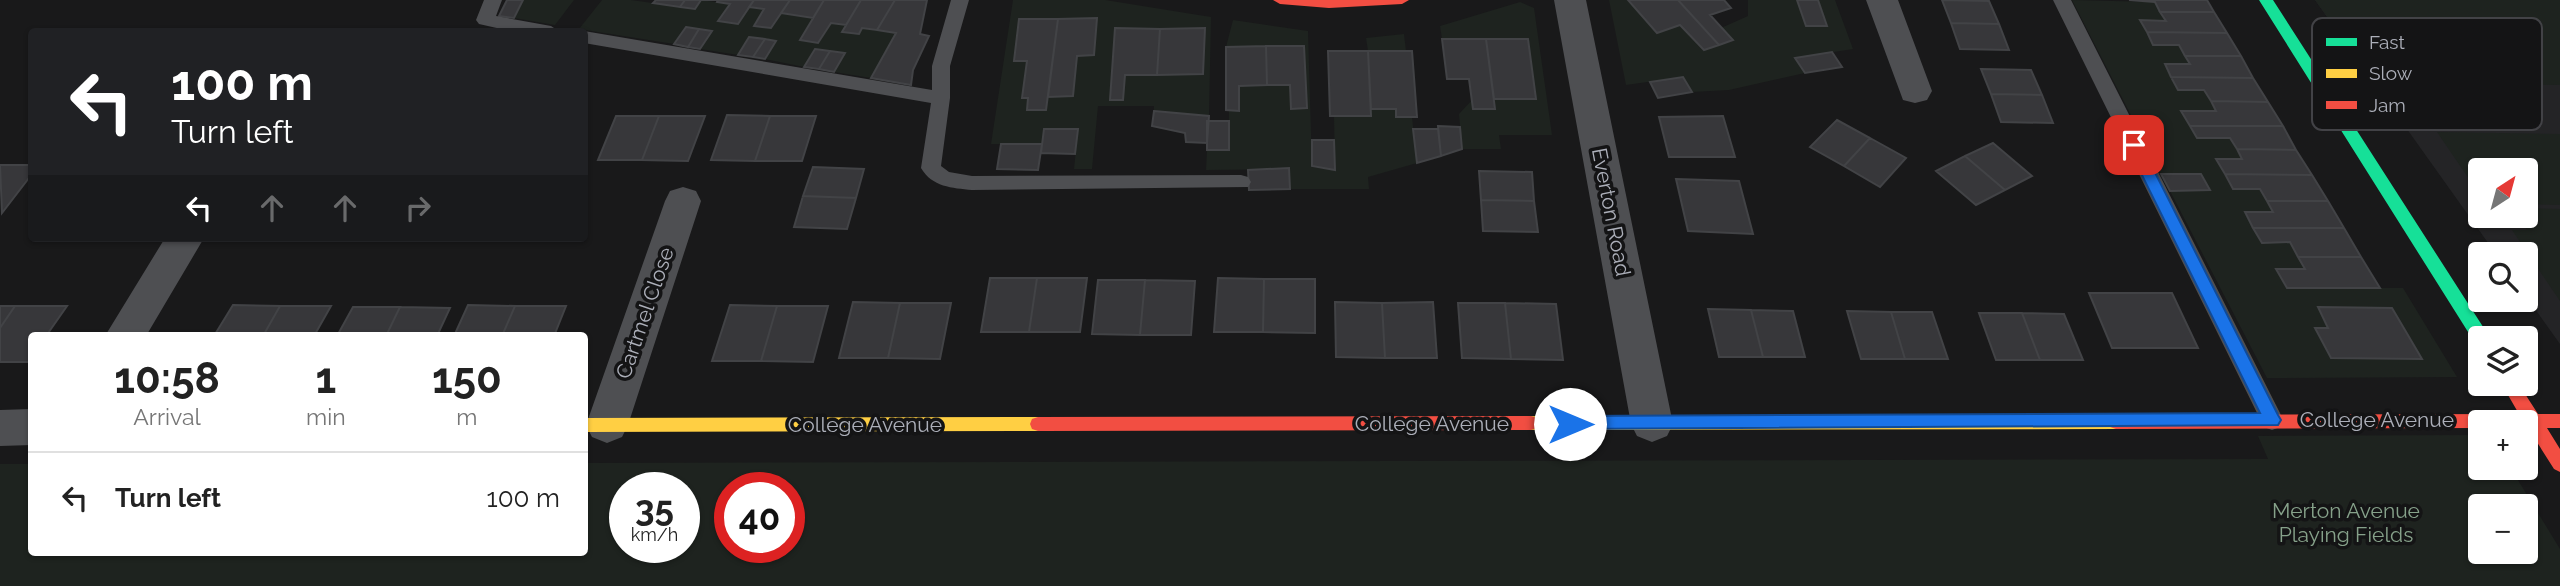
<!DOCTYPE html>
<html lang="en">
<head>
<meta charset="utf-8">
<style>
	:root { --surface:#fff; --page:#f2f2f2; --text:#222; --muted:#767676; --line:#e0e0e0 }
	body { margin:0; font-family:Raleway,sans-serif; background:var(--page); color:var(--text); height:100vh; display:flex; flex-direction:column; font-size:26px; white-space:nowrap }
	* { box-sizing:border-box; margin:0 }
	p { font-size:23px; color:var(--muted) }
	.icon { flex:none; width:38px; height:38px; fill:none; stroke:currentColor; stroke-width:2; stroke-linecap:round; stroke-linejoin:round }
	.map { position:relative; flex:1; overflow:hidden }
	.panel { position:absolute; left:28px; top:332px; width:560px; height:224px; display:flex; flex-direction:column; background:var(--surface); border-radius:7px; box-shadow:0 2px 5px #0004 }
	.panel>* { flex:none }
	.hud { position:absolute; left:28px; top:28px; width:560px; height:214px; border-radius:7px; box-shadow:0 2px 5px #0004; background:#202124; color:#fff; overflow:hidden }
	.needle { width:46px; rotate:36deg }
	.tools { position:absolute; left:2468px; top:158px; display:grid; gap:14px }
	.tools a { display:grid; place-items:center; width:70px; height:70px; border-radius:7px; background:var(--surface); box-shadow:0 2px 5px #0004; font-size:35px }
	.speed { position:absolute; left:609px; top:472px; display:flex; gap:14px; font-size:35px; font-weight:700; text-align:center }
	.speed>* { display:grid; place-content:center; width:91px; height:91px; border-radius:50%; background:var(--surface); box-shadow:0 2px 5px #0004; line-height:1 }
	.speed small { font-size:18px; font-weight:400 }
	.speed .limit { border:10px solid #d22; background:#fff; color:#111 }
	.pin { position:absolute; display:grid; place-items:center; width:60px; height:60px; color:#fff; margin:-30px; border-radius:14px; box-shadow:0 4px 10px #0006 }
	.me { position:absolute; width:77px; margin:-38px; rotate:90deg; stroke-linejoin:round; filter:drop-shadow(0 0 5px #0008) }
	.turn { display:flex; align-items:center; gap:24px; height:147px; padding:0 28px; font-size:32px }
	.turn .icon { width:91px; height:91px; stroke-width:2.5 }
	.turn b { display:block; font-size:49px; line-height:60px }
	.lanes { display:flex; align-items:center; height:66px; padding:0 28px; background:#0003; justify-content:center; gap:35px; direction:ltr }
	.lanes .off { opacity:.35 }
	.eta { display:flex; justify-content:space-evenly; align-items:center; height:119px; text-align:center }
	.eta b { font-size:42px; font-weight:700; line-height:49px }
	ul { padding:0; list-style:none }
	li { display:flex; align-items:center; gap:21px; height:91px; padding:0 28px; border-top:2px solid var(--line) }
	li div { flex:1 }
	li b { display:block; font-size:26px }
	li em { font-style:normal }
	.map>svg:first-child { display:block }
	.built { fill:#242426; fill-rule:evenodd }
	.green { fill:#1e231f; fill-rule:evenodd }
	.building { fill:#37373a; stroke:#424346; stroke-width:2 }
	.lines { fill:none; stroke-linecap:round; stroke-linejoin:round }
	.lane { fill:#4e4f52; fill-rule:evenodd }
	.street { fill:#4e4f52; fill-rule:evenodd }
	.fast { fill:#16e098; fill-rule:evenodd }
	.slow { fill:#ffcf43; fill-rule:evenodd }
	.jam { fill:#f24e42; fill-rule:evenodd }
	.route { fill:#1a73e8; stroke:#114b97; stroke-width:2 }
	.labels { text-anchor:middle; stroke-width:7; stroke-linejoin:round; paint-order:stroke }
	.street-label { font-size:21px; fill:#acafb9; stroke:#141415 }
	.park-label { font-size:21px; fill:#86a18a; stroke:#141415 }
	.key { fill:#141415; stroke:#424246; stroke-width:2 }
	.key-label { font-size:19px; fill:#acafb9 }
</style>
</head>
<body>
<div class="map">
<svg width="2560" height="586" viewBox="0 0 2560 586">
	<rect width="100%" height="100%" fill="#19191a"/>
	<path class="built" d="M2315,0H2560V344L2525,295V254H2496ZM2480,170H2525V215H2480Z"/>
	<path class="green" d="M523,0H574L555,25L514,18Z
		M602,0H631L695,9L701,0L730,4L719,21L738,24L749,7L764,9L754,25L771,28L781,13L813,18L800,39L818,43L831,23L846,25L843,32L858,34L862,28L896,33L871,78L834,72L844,53L815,49L804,67L765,59L776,41L749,37L738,55L700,49L712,31L686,27L674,44L579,29Z
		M1013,0H1105L1211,17L1209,116L1154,111V106H1098L1092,169H1074L1078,129H1044L1042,144H991ZM1019,19H1097L1094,55L1077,56L1048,97L1046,110H1027L1028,98H1022L1027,61H1014ZM1115,28H1205L1203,74L1125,75Z
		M1609,0H1628L1657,33L1680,25L1704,50L1733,41L1721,28L1748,16V0H1835L1853,49L1796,58L1805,73L1729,90L1692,92L1683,77L1626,85Z
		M2072,0L2155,2L2166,21H2141L2153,44L2179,45L2190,64L2165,65L2178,89L2204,90L2216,111H2182L2197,138H2230L2242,159L2217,160L2232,189H2260L2273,212L2245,213L2261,242H2290L2305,269L2277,270L2287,288H2403L2457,377L2267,378L2170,191L2210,190L2161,174ZM2318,307L2392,308L2421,358L2316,328H2328Z
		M2315,0H2560V85L2375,83Z
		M1520,2L1534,8L1552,135H1499L1501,149H1462L1459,114L1472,100L1473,109H1494V99H1536L1528,40L1442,39L1440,26Z
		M1233,20L1308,31L1312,167L1335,170L1334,116H1371V109H1396L1397,117H1412L1417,163L1368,177L1369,189H1290L1289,169L1206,170L1207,150H1229V111L1239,110V86L1290,85L1291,108H1307L1304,46L1226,47Z
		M1404,34L1406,51H1368L1366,38Z
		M2437,132L2560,134V205L2525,204V170H2480V195Z
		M2525,208L2560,209V301L2512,230H2527L2517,215H2525Z
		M2480,435V467H2510L2560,549V586H0V464H31L32,553H584L585,463L2268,459L2258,436ZM625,488H684V548H625ZM730,488H789V548H730ZM2480,506H2525V551H2480Z"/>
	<path class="building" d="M507,0H523L514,18L499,16Z
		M656,0H685L680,7L653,3Z
		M685,0H718H701L695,9L680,7Z
		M718,0H754L738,24L718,21L730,4L717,2Z
		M754,0H790L771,28L754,26L764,9L749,7Z
		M790,0H824L813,18L781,13Z
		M824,0H861L846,25L831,23L818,43L800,40Z
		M861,0H895L877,30L862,28L859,34L842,32Z
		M895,0H927L920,34L929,36L913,70L911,85L871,78L896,33L877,30Z
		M1628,0H1678L1719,45L1704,50L1680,25L1657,33Z
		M1678,0H1724L1731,8L1710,15L1733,40L1719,45Z
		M1797,0H1818L1827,26H1806Z
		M1942,0L1989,1L1999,24L1951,23Z
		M2129,0H2207L2214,12H2160L2155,2Z
		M2160,12H2214L2227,33L2147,32L2140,20L2166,21Z
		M1097,18L1094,55L1077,56L1073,96L1048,97L1058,19Z
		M1019,19H1058L1046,110H1027L1028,98H1022L1027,61H1014Z
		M1951,23L1999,24L2009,50L1960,49Z
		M686,27L699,29L688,47L674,44Z
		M1115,28L1160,29L1157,75H1125L1123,100H1110Z
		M1205,28L1203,74L1157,75L1160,29Z
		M699,29L712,31L700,49L688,47Z
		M2147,32L2227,33L2241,56H2185L2179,45H2153Z
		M749,37L765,39L753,57L738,55Z
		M765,39L776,41L765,59L753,57Z
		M1442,39H1486L1495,109H1473L1469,79H1447Z
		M1486,39H1528L1536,99H1494Z
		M1266,46L1267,85L1239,86V111L1226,110V47Z
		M1266,46H1304L1307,108L1291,109L1290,85H1267Z
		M815,49L830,51L819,69L804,67Z
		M830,51L845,53L834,72L819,69Z
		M1328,51H1368L1371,116H1330Z
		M1368,51H1412L1417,117H1396V109H1371Z
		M1832,52L1842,67L1805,73L1795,58Z
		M2185,56H2241L2253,78L2171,77L2165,64H2190Z
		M1981,69L2031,70L2042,95L1991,94Z
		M1683,77L1692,92L1658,98L1650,82Z
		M2171,77L2253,78L2268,102L2211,101L2204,90H2178Z
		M1991,94L2042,95L2053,123L2001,122Z
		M2211,101L2268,102L2283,126H2190L2181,111H2216Z
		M1154,111L1209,116L1207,143L1186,142L1185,133L1152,126Z
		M727,115L770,116L755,161L711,160Z
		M616,116H659L642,160H598Z
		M659,116H705L688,161L642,160Z
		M770,116H816L802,161H755Z
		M1723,116L1735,157H1669L1659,117Z
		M1837,120L1870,138L1844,166L1810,147Z
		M1207,121H1229V150H1207Z
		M1438,126L1460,127L1462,149L1441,156Z
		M2190,126H2283L2296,150L2237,149L2230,138H2197Z
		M1044,129H1078L1075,154L1041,153Z
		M1413,129H1438L1441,156L1417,163Z
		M1870,138L1906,158L1880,187L1844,166Z
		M1312,140H1334L1335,170L1312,166Z
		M1993,143L2032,176L2005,190L1965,156Z
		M1001,144H1042L1038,170L997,169Z
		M2237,149L2296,150L2312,175L2225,174L2216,159H2242Z
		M1965,156L2005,190L1976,205L1936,171Z
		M0,165H32V174L2,213Z
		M813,167L864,169L856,198L803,196Z
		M1289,168L1290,189L1249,190L1248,170Z
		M1479,171L1532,172L1534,201L1481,200Z
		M2161,174H2201L2210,190L2170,191Z
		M2225,174L2312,175L2328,201H2267L2260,189H2233Z
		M1676,179L1739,181L1753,234L1688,231Z
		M803,196L856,198L847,229L794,227Z
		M1481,200L1534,201L1538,232L1483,231Z
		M2267,201H2328L2344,228H2253L2245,212H2273Z
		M2253,228H2344L2361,257H2298L2290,242L2262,243Z
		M2298,257H2361L2380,288H2287L2276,269H2305Z
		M990,278H1037L1029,332H981Z
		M1037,278H1087L1080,332H1029Z
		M1218,278L1264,279L1263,332H1214Z
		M1264,279H1315V333L1263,332Z
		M1098,280H1145L1140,335L1092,334Z
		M1145,280L1195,281L1191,335H1140Z
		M2089,293H2172L2198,348H2112Z
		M853,302L900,303L888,358H839Z
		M1335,302L1382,303L1385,358L1336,357Z
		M1433,302L1437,358H1385L1382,303Z
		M900,303H951L940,359L888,358Z
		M1458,303H1505L1511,359L1462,358Z
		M1505,303L1556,304L1563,360L1511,359Z
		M233,305L280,306L263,336H214Z
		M468,305L515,306L502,336H454Z
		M730,305L777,306L761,361H712Z
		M0,306H15L0,328Z
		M15,306H67L46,336H32L29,362H0V328Z
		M280,306H331L314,336H263Z
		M515,306H566L554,336H502Z
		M777,306H828L813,362L761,361Z
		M353,307H400L386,336H337Z
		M400,307L450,308L437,336H386Z
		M2318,307L2392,308L2422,359L2331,358L2315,328H2328Z
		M1708,309L1751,310L1763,357H1719Z
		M1751,310L1793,311L1805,357H1763Z
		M1847,311L1891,312L1905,359H1861Z
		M1891,312H1932L1948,359H1905Z
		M1979,313H2022L2040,360H1996Z
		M2022,313L2064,314L2083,360H2040Z"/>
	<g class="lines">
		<path class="lane" d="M484,0H502L496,16L551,26L560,32H515L479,24L476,20Z
			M951,0H969L950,66V98L941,166L949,172L972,176L1241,175L1248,177L1251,182L1248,187L972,190C952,188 932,187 921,168L931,103L584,43V32H581L584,31L932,90V66Z
			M2053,0H2071L2280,413L2283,420L2280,427L2272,430L2264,427Z"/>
		<path class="street" d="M1554,0H1586L1673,424L1667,436L1652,442L1637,436L1631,424Z
			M1866,0H1898L1932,91L1927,100L1915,103L1903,100Z
			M683,187L696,191L701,201L628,425L622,437L607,443L592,437L586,425L665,201L670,191Z
			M165,238H204L146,336H105Z
			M32,409V445L0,446V410Z"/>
		<path class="fast" d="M2259,0H2273L2487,333L2489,338H2480V344L2475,343Z"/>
		<path class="slow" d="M2116,415L2122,417L2124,422L2122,427L2116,429L1531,430L1525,428L1523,423L1525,418L1531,416Z
			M1038,417L1044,419L1046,424L1044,429L1038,431L584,432V418Z"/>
		<path class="jam" d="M1273,0H1409L1402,4L1329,8L1280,4Z
			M2501,383H2518L2538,414H2560V428H2547L2560,449V472L2554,469L2528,428H2525V422H2480V428L2116,429L2110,427L2108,422L2110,417L2116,415L2519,414Z
			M1531,416L1537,418L1539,423L1537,428L1531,430L1038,431L1032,429L1030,424L1032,419L1038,417Z"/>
	</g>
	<path class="route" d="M2134,139L2141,145L2278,415L2281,420L2278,425L1564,429L1561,424L1570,416L2260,413L2127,145Z"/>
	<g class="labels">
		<g class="street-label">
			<text transform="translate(1611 212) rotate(79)" y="7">Everton Road</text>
			<text transform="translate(645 313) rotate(-71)" y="7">Cartmel Close</text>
			<text x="2377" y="427">College Avenue</text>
			<text x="1432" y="431">College Avenue</text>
			<text x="865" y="432">College Avenue</text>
		</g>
		<g class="park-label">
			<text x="2346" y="518">Merton Avenue<tspan x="2346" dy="24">Playing Fields</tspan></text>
		</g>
	</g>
	<rect x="2312" y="18" width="230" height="112" rx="10" class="key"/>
	<rect x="2326" y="38" width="31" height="8" fill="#16e098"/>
	<rect x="2326" y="69" width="31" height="9" fill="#ffcf43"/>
	<rect x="2326" y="101" width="31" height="8" fill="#f24e42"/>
	<g class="key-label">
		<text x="2369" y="49">Fast</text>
		<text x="2369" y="80">Slow</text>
		<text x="2369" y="112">Jam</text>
	</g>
</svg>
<div class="tools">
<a><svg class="needle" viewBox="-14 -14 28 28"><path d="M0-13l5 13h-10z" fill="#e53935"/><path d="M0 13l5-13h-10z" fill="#767676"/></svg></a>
<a><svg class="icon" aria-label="search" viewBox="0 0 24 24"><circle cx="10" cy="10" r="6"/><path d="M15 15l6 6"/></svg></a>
<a><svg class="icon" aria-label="layers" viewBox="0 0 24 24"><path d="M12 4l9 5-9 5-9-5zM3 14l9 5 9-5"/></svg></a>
<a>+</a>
<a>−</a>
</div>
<div class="speed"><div>35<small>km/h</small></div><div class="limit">40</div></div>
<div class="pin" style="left:2134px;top:145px;background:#d93025"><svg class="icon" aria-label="arrive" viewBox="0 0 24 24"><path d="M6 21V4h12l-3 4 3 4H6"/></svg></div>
<svg class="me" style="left:1570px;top:424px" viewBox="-20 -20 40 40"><circle r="19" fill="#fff"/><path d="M0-13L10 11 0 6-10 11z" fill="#1a73e8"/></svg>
<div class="hud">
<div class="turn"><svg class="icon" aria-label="left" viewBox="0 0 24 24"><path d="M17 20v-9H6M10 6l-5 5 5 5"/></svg><div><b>100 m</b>Turn left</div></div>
<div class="lanes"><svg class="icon" aria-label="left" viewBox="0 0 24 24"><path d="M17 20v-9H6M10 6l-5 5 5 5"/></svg><svg class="icon off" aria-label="ahead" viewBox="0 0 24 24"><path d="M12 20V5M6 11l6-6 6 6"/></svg><svg class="icon off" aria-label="ahead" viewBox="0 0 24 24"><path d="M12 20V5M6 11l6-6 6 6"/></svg><svg class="icon off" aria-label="right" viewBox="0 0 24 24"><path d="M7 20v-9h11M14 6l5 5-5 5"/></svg></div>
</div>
<section class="panel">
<div class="eta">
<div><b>10:58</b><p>Arrival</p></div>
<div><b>1</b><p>min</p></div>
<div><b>150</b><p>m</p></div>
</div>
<ul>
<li><svg class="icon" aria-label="left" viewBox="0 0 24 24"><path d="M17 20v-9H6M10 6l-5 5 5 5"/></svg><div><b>Turn left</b></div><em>100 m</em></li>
</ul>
</section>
</div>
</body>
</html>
